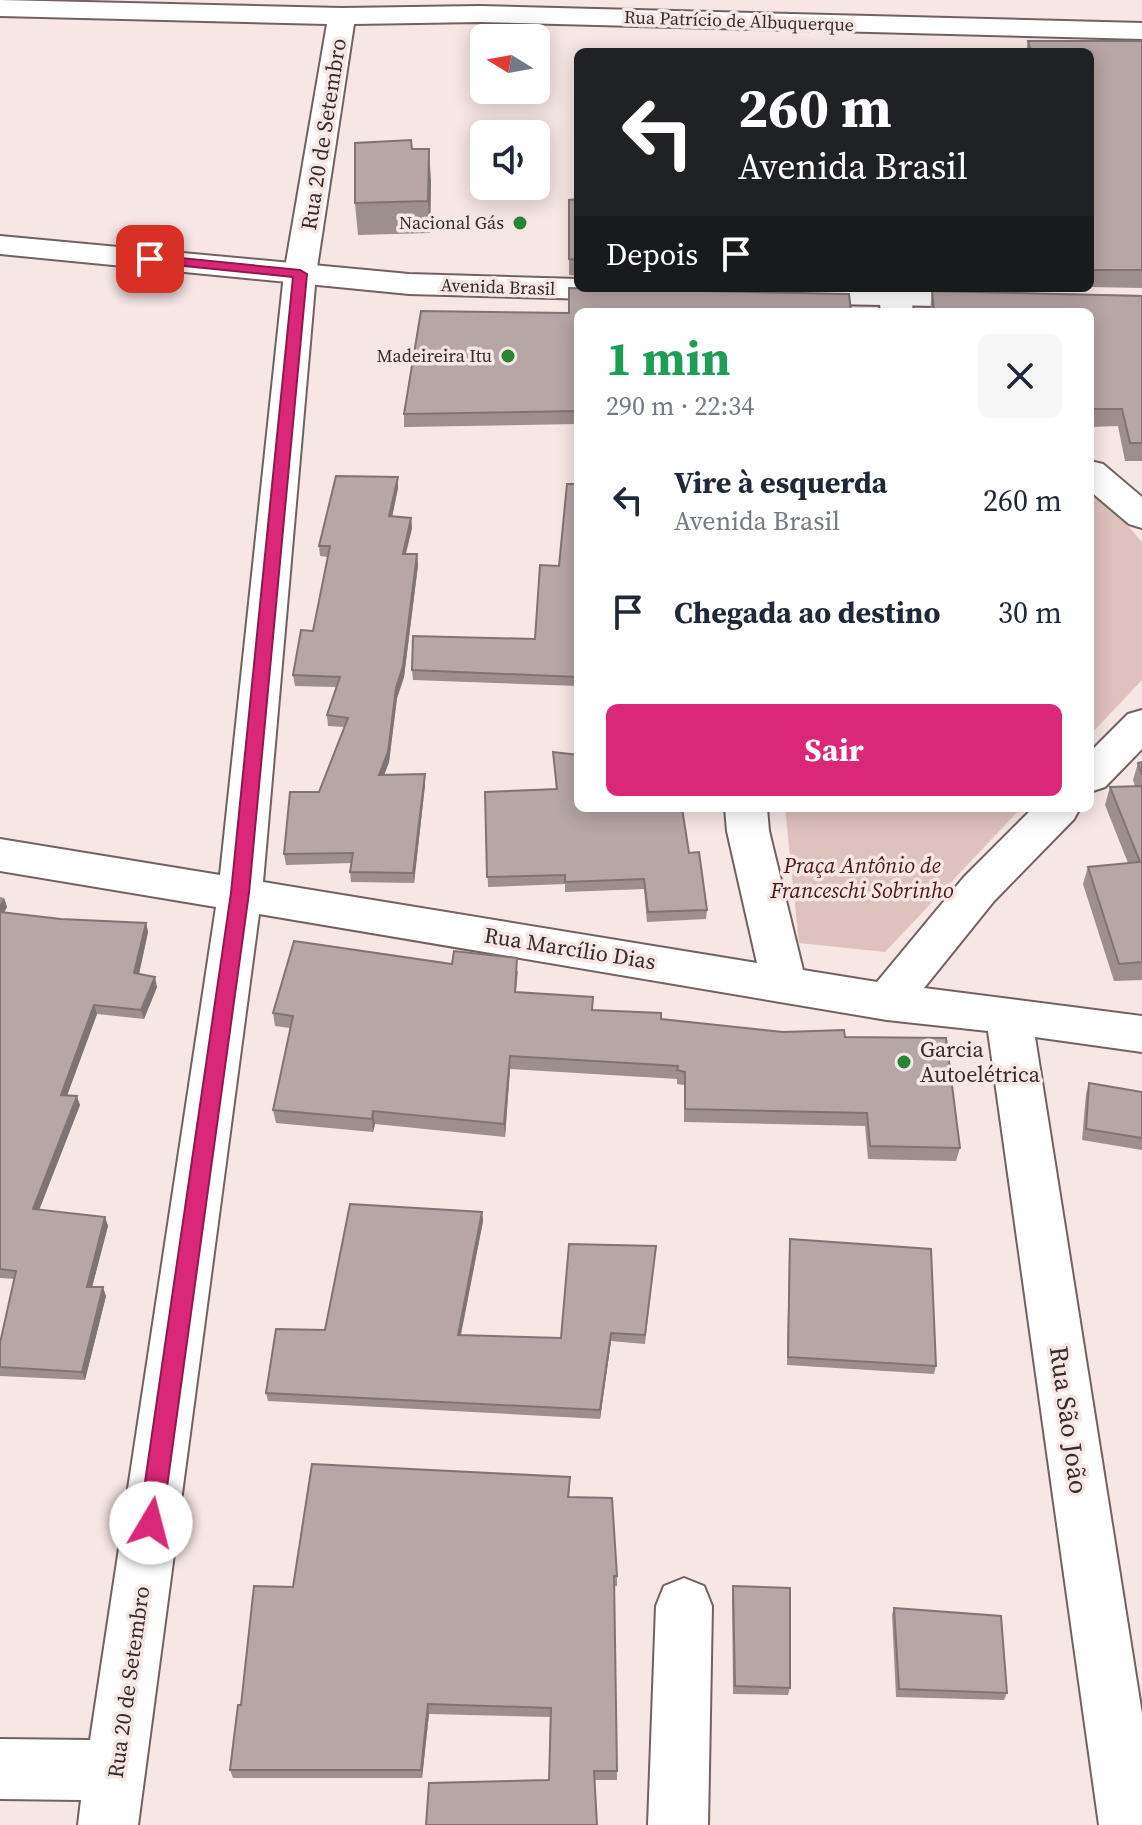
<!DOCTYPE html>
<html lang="pt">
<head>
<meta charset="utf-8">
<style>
	:root { --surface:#fff; --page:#f6f6f7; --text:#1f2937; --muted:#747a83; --accent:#db2777 }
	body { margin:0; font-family:"Source Serif 4",serif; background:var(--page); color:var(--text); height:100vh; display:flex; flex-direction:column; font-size:30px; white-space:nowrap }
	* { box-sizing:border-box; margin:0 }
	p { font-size:26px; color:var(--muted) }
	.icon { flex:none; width:44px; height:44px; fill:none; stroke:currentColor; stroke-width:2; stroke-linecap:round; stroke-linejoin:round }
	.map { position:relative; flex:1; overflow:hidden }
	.drawer { position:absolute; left:574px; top:308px; width:520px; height:504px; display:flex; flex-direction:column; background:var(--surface); border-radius:12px; box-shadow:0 4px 20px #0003 }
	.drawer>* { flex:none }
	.top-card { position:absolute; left:574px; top:48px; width:520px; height:244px; border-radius:12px; box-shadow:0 4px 20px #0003; background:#202124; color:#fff; overflow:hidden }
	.needle { width:52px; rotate:281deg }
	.tools { position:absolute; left:470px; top:24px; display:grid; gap:16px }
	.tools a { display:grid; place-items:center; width:80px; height:80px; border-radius:12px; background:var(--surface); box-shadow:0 4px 20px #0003; font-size:40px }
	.pin { position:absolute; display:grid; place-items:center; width:68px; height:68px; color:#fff; margin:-34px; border-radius:16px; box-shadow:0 4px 12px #0006 }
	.me { position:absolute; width:88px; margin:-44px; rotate:8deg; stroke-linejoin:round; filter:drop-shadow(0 0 6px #0008) }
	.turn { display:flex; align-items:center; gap:28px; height:168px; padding:0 32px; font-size:36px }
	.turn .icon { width:104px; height:104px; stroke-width:2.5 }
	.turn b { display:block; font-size:56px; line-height:68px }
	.then { display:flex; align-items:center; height:76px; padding:0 32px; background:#0003; gap:16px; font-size:30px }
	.round { display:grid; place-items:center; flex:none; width:84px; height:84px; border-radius:12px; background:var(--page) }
	.overview { display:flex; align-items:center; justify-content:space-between; height:136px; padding:0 32px }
	h1 { font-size:48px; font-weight:700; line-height:60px; color:#1e9e55 }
	.button { display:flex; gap:16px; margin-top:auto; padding:16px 32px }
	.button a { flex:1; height:92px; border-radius:12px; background:var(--accent); color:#fff; font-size:32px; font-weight:700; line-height:92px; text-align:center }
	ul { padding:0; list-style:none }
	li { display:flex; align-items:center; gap:24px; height:112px; padding:0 32px }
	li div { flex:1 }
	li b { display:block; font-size:30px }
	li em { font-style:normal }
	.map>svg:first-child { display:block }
	.green { fill:#dfc1be }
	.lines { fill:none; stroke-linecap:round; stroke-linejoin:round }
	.minor-casing { stroke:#716261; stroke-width:4 }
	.secondary-casing { stroke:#716261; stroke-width:4 }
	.minor { fill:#fff; fill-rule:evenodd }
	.secondary { fill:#fff; fill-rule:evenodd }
	.wall { fill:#9d8f8e }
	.shaded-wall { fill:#7f7474 }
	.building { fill:#b6a6a5; stroke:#7f7474; stroke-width:2 }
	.route { fill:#db2777; stroke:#8e194d; stroke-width:2 }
	.poi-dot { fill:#278536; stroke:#f6e6e4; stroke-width:3 }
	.labels { text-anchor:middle; stroke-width:7; stroke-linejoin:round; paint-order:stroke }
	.far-street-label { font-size:18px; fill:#332d2c; stroke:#f6e6e4 }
	.far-poi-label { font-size:18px; fill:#332d2c; stroke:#f6e6e4; text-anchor:end }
	.street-label { font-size:22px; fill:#332d2c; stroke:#f6e6e4 }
	.park-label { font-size:22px; font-style:italic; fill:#4c1615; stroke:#f6e6e4 }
	.poi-label { font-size:22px; fill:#332d2c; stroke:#f6e6e4; text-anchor:start }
	.near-street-label { font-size:26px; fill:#332d2c; stroke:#f6e6e4 }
</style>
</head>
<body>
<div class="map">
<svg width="1142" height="1825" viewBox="0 0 1142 1825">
	<rect width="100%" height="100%" fill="#f6e6e4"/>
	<path class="green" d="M1090,490L1102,496L1142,542V680L1090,735Z
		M785,808H1021L885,952L799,943Z"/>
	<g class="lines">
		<g class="minor-casing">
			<path id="minor" d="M0,0L342,8L480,6L1142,23V39L480,22L354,24L316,274L263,882L757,963L727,831L725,808H767L769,831L803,970L877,982L964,877L1033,808H1080L1074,819L994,901L924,988L1142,1016V1052L1035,1037L1142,1714V1825H1099L988,1031L887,1020L259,914L138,1825H78L81,1800L0,1799V1739L90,1740L216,907L0,871V839L220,875L284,274L327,24L0,16Z
				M878,288H910L913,312H881Z
				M1090,461L1103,464L1142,497V528L1129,524L1090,491Z
				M1142,710V749L1105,787L1090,792V752L1128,714Z
				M684,1578L704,1586L712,1606L708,1825H648L656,1606L664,1586Z"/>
		</g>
		<g class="secondary-casing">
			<path id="secondary" d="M0,236L409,274L578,279V288L644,290L639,297L628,300L409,294L0,254Z
				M759,288H995L1004,290L1008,297L1004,304L992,307L772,303L761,300L756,293Z"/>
		</g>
		<use href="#minor" class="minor"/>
		<use href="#secondary" class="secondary"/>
	</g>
	<path class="wall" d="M1028,41H1142V288L1090,287V52H1026Z
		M412,149L431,181L430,233L358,235L355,203Z
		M578,199V276L569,275V200Z
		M932,291L1142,295V461H1125L1118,426L1090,427V312H930Z
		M578,312V424L404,427V414L569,313Z
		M578,484V686L413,680L412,670L535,639L559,566Z
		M398,488L392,517L411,518L412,528L406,554H417L418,565L404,677L397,698L389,762L384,775L425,774V785L414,883L351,882L350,872L351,863L286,865L284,854L319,792L344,727L328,726L327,715L336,687L295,686L293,675L313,631L328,557L320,556L319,546Z
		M553,752L689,853L707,910L706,919L647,922L644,889L565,892V884L488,887L485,792L556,789Z
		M1142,762V980L1114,981L1083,884L1088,867L1128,863L1105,805L1110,787L1135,786L1133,780L1138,763Z
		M0,897L4,898L7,907L4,912L61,919L146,923L148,932L139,974L157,987L144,1019L97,1014L67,1095L80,1105L39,1210L105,1217L108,1226L92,1287L106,1296L85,1380L0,1376V1343L15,1279L0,1278Z
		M452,964L518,971L516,992L593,1010L661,1019L783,1032L845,1037L960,1148L956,1161L868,1159L865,1126L684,1122V1085L677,1084V1079L510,1069L505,1137L375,1124L373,1132L276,1123L273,1110L290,1028L275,1026L273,1013Z
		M1089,1083L1142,1092V1150L1082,1140L1086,1094Z
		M482,1212L483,1221L461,1335L561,1338L655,1255L645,1344L611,1341L600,1419L268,1401L266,1393L325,1330Z
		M790,1239L936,1366L934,1374L787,1365L789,1248Z
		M570,1487L569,1497L617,1576V1586H614L617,1780H549L550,1717L429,1714L422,1778H233L230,1770L241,1705L293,1587Z
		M733,1586L790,1688L788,1695L733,1694L732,1594Z
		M894,1608L1007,1693L1004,1700L896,1697L892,1615Z"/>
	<path class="shaded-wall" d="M429,149L431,181L430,233L428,201Z
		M398,477V488L390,527L389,516Z
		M411,518L412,528L403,564V554Z
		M417,554L418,565L404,677L397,698L389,762L380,786L379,775L396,688Z
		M425,774V785L414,883L413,873Z
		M4,898L7,907L0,920V905Z
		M146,923L148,932L137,983L134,973Z
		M155,977L157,987L144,1019L141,1010Z
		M94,1005L97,1014L64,1104L61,1095Z
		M510,1056V1069L505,1137L504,1124Z
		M77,1096L80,1105L36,1218L33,1209Z
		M373,1111L375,1124L373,1132L372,1119Z
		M482,1212L483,1221L459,1343L458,1335Z
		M105,1217L108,1226L90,1295L87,1287Z
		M103,1287L106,1296L85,1380L82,1372Z
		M611,1333V1341L600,1419V1410Z
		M428,1704L429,1714L422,1778L421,1770Z"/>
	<path class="building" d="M1028,41H1142V270H1090V52H1031Z
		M411,140L412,149H429L428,201L355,203V143Z
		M578,199V260L569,259V200Z
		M569,288L849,294L851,312H578V411L404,414L421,311L569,313Z
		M932,291L1142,296V443H1130L1122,409H1090V312H934Z
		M336,476L398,477L389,516L411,518L403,554H417L403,666L396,688L388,752L379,775L425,774L413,873L350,872L353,853L284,854L290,792H319L348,718L327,715L340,677L293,675L301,630L313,631L330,546H319Z
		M567,484H578V677L412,670L413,636L535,639L540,565L559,566Z
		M553,752L578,755V808H682L689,853L699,852L707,910L648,912L644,879L565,882V875L487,877L485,792L557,789Z
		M1142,762V775L1138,763Z
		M1142,786V962L1119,964L1088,867L1140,862L1110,787Z
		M0,912L61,919L146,923L134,973L155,977L141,1010L94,1005L61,1095L77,1096L33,1209L105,1217L87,1287H103L82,1372L0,1367V1343L16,1271L0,1269Z
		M294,941L452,964L454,951L517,958L515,992L593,997L592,1010L661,1013V1019L783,1032L844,1030L845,1037L946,1038L960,1148L870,1146L867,1113L685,1109V1072L677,1070L678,1066L510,1056L504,1124L373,1111L372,1119L273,1110L293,1016L273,1013Z
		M1089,1083L1142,1092V1138L1086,1129Z
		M350,1204L482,1212L458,1335L561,1338L569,1244L656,1246L645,1335L611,1333L600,1410L266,1393L276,1329L325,1330Z
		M790,1239L931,1249L936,1366L788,1357Z
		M312,1464L570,1477L568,1497L612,1498L617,1576H614L617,1771H594L597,1825H426L429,1783L549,1780L551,1708L428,1704L421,1770H230L238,1705H241L254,1586L293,1587Z
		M733,1586L790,1588V1688L735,1686Z
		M894,1608L1001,1616L1007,1693L899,1689Z"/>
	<path class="route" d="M150,255L300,270L307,274L249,893L162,1523L159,1531L151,1534L143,1531L139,1523L231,893L293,277L145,262L143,259Z"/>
	<g class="poi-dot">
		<circle cx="520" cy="223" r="8"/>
		<circle cx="508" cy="356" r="8"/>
		<circle cx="904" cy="1062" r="8"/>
	</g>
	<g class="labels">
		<g class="far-street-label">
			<text transform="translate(739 21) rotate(2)" y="6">Rua Patrício de Albuquerque</text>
			<text transform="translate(498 287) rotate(2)" y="6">Avenida Brasil</text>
		</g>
		<g class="far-poi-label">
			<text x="504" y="229">Nacional Gás</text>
			<text x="492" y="362">Madeireira Itu</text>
		</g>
		<g class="street-label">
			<text transform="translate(323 134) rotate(-81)" y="8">Rua 20 de Setembro</text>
			<text transform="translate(570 948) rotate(9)" y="8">Rua Marcílio Dias</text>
			<text transform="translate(128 1682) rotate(-82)" y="8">Rua 20 de Setembro</text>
		</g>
		<g class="park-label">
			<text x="862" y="873">Praça Antônio de<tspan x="862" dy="25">Franceschi Sobrinho</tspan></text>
		</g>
		<g class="poi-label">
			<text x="920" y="1057">Garcia<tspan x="920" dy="25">Autoelétrica</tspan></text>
		</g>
		<g class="near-street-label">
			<text transform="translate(1069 1420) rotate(82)" y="9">Rua São João</text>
		</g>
	</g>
</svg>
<div class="tools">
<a><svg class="needle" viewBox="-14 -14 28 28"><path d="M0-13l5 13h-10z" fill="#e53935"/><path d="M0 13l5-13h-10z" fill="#747a83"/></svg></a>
<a><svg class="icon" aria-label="sound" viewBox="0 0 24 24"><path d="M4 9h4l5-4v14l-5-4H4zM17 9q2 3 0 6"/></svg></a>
</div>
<div class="pin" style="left:150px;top:259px;background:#d93025"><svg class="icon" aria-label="arrive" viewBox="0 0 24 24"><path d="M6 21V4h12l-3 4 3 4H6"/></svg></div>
<svg class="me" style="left:151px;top:1523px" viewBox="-20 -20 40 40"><circle r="19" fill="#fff"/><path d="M0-13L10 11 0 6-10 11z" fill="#db2777"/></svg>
<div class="top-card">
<div class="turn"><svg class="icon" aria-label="left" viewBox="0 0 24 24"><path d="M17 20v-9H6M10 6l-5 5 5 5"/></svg><div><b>260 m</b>Avenida Brasil</div></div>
<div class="then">Depois<svg class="icon" aria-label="arrive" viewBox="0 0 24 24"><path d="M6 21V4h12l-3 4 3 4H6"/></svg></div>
</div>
<section class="drawer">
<div class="overview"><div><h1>1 min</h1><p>290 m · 22:34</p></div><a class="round"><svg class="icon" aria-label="close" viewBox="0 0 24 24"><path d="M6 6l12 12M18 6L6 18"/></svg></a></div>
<ul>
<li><svg class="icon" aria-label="left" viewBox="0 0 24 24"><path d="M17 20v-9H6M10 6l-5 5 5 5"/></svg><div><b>Vire à esquerda</b><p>Avenida Brasil</p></div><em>260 m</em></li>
<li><svg class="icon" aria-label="arrive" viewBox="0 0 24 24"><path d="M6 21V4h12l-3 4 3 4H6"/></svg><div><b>Chegada ao destino</b></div><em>30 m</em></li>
</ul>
<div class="button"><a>Sair</a></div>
</section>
</div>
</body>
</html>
